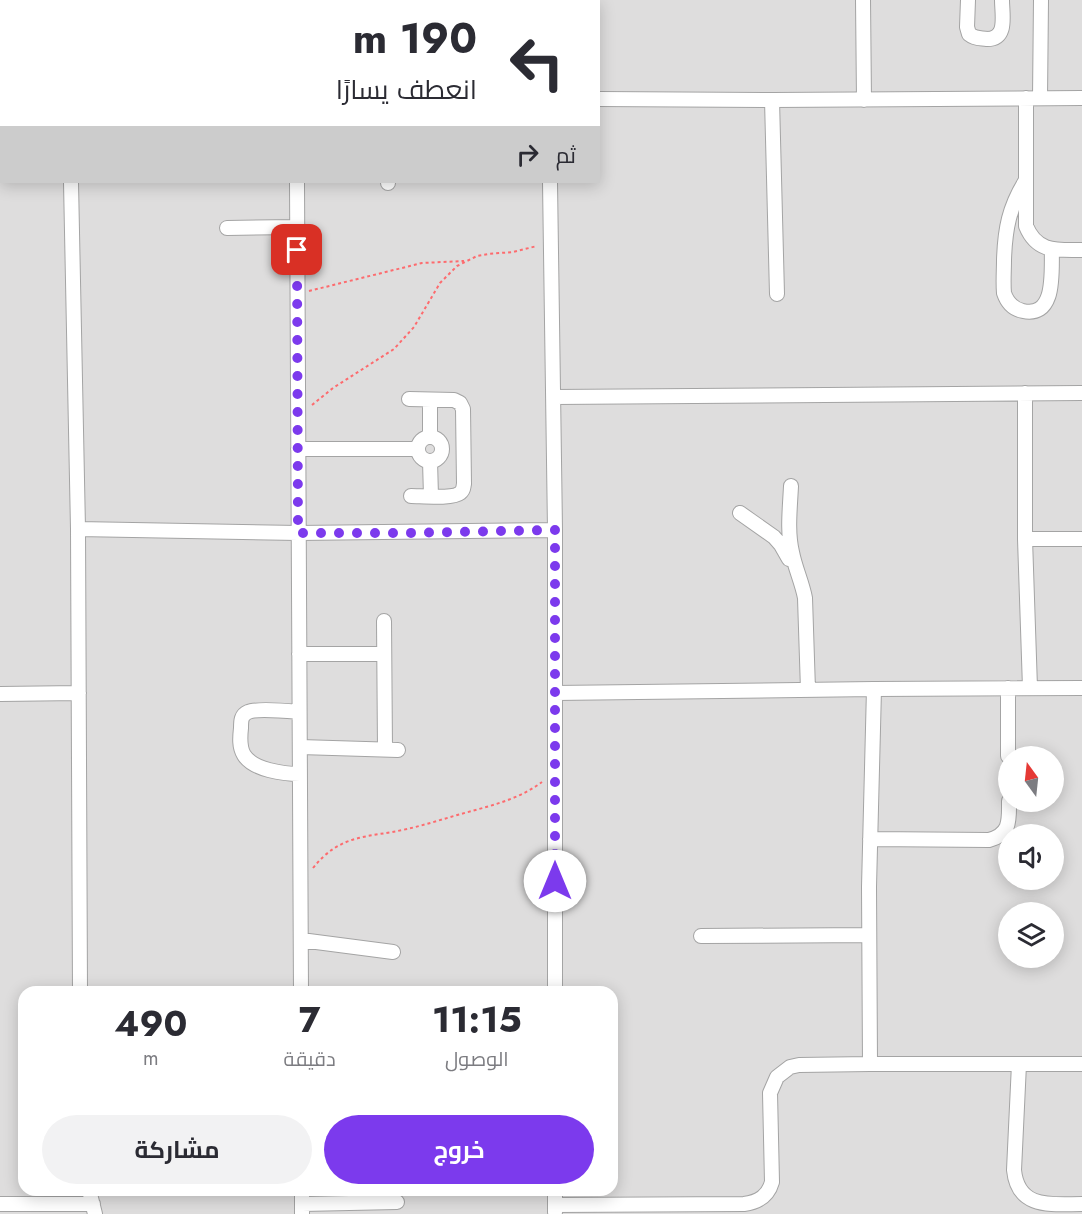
<!DOCTYPE html>
<html lang="ar">
<head>
<meta charset="utf-8">
<style>
	:root { --surface:#fff; --page:#f2f2f3; --text:#2b2b33; --muted:#7c7c81; --accent:#7c3aed }
	body { margin:0; font-family:Jost,Cairo,sans-serif; background:var(--page); color:var(--text); direction:rtl; height:100vh; display:flex; flex-direction:column; font-size:22px; white-space:nowrap }
	* { box-sizing:border-box; margin:0 }
	p { font-size:20px; color:var(--muted) }
	.icon { flex:none; width:33px; height:33px; fill:none; stroke:currentColor; stroke-width:2; stroke-linecap:round; stroke-linejoin:round }
	.map { position:relative; flex:1; overflow:hidden; direction:ltr }
	.sheet { position:absolute; left:18px; top:986px; width:600px; height:210px; display:flex; flex-direction:column; background:var(--surface); border-radius:18px; box-shadow:0 3px 15px #0003; direction:rtl }
	.sheet>* { flex:none }
	.top-card { position:absolute; left:0px; top:0px; width:600px; height:183px; box-shadow:0 3px 15px #0003; direction:rtl; background:#fff; color:var(--text); overflow:hidden }
	.needle { width:39px; rotate:345deg }
	.fabs { position:absolute; left:998px; top:746px; display:grid; gap:12px }
	.fabs a { display:grid; place-items:center; width:66px; height:66px; border-radius:50%; background:var(--surface); box-shadow:0 3px 15px #0003; font-size:30px }
	.pin { position:absolute; display:grid; place-items:center; width:51px; height:51px; color:#fff; margin:-26px; border-radius:12px; box-shadow:0 3px 9px #0006 }
	.me { position:absolute; width:66px; margin:-33px; rotate:0deg; stroke-linejoin:round; filter:drop-shadow(0 0 4px #0008) }
	.turn { display:flex; align-items:center; gap:21px; height:126px; padding:0 24px; font-size:27px }
	.turn .icon { width:78px; height:78px; stroke-width:2.5 }
	.turn b { display:block; font-size:42px; line-height:51px }
	.then { display:flex; align-items:center; height:57px; padding:0 24px; background:#0003; gap:12px; font-size:22px }
	.eta { display:flex; justify-content:space-evenly; align-items:center; height:102px; text-align:center }
	.eta b { font-size:36px; font-weight:700; line-height:42px }
	.button { display:flex; gap:12px; margin-top:auto; padding:12px 24px }
	.button a { flex:1; height:69px; border-radius:36px; background:var(--accent); color:#fff; font-size:24px; font-weight:700; line-height:69px; text-align:center }
	.button a+a { background:var(--page); color:var(--text) }
	.map>svg:first-child { display:block }
	.residential { fill:#dedddd; fill-rule:evenodd }
	.lines { fill:none; stroke-linecap:round; stroke-linejoin:round }
	.minor-casing { stroke:#a4a4a4; stroke-width:16 }
	.path { stroke:#fd6b6e; stroke-width:2; stroke-dasharray:3 3; stroke-linecap:butt }
	.minor { stroke:#fff; stroke-width:14 }
	.route { stroke:#7c3aed; stroke-width:10; stroke-dasharray:0 18 }
</style>
</head>
<body>
<div class="map">
<svg width="1082" height="1214" viewBox="0 0 1082 1214">
	<rect width="100%" height="100%" fill="#f1ece6"/>
	<path class="residential" d="M0,0H1082V1214H0ZM2,2H598V182H2ZM1008,756H1053V801H1008ZM1008,834H1053V879H1008ZM1008,912H1053V957H1008ZM24,992H612V1190H24Z"/>
	<g class="lines">
		<g class="minor-casing">
			<path id="minor" d="M74,0V2
				M295,0V2
				M520,0L522,2
				M863,0L864,100
				M968,0L967,27L969,34C975,39 980,38 987,39C1008,39 1002,15 1002,0
				M544,2H554
				M575,2L578,0
				M1026,98V226C1037,253 1057,250 1082,250
				M1040,98L1041,0
				M598,99L772,100L1082,98
				M772,100L777,294
				M0,104H2
				M1026,180C1009,207 1005,229 1004,260C1004,271 1003,282 1004,293C1007,302 1013,309 1023,311C1057,318 1051,270 1052,249
				M71,182L78,529L80,992
				M297,182L301,992
				M388,182V183
				M550,182L555,530V992
				M227,228L297,227
				M1025,393V539L1030,688
				M554,397L1082,393
				M409,399L454,400L460,403L463,409L464,484C463,488 464,490 460,493C453,499 421,496 411,496
				M430,437V400
				M418 449a12 12 0 1 1 24 0a12 12 0 1 1-24 0Z
				M298,449H418
				M430,461L431,496
				M791,486C790,508 787,531 792,552C795,568 802,582 805,598L808,690
				M740,513L774,537L781,545L789,559
				M78,529L298,533L555,530
				M1025,539H1082
				M384,621L385,750
				M299,654H384
				M1008,688V756
				M555,693L874,689L1082,688
				M0,694L79,693
				M299,712C288,711 257,708 248,712C241,715 241,721 241,728C240,737 239,747 244,755C253,770 284,774 300,774
				M300,747L398,750
				M870,839L989,840C1011,834 1009,820 1009,801
				M701,936L869,935
				M301,940L393,952
				M870,1064L869,887L874,689
				M1019,1064L1014,1170C1018,1210 1052,1204 1082,1204
				M89,1190L95,1214
				M302,1190V1214
				M0,1204H93
				M302,1204L397,1202
				M555,1205L744,1204C759,1202 768,1196 772,1182L770,1093L777,1077L790,1067L799,1065L870,1064H1082
				M555,1212V1190"/>
		</g>
		<path class="path" d="M309,291L422,263L464,261
			M312,405L333,388L394,349L414,327L440,283L457,266L477,256L488,254L513,252L537,246
			M313,868C341,833 368,838 407,829C425,825 443,819 461,814C489,806 518,800 542,782"/>
		<use href="#minor" class="minor"/>
	</g>
	<g class="lines">
		<path class="route" d="M297,250L298,533H405L555,530V881"/>
	</g>
</svg>
<div class="fabs">
<a><svg class="needle" viewBox="-14 -14 28 28"><path d="M0-13l5 13h-10z" fill="#e53935"/><path d="M0 13l5-13h-10z" fill="#7c7c81"/></svg></a>
<a><svg class="icon" aria-label="sound" viewBox="0 0 24 24"><path d="M4 9h4l5-4v14l-5-4H4zM17 9q2 3 0 6"/></svg></a>
<a><svg class="icon" aria-label="layers" viewBox="0 0 24 24"><path d="M12 4l9 5-9 5-9-5zM3 14l9 5 9-5"/></svg></a>
</div>
<div class="pin" style="left:297px;top:250px;background:#d93025"><svg class="icon" aria-label="arrive" viewBox="0 0 24 24"><path d="M6 21V4h12l-3 4 3 4H6"/></svg></div>
<svg class="me" style="left:555px;top:881px" viewBox="-20 -20 40 40"><circle r="19" fill="#fff"/><path d="M0-13L10 11 0 6-10 11z" fill="#7c3aed"/></svg>
<div class="top-card">
<div class="turn"><svg class="icon" aria-label="left" viewBox="0 0 24 24"><path d="M17 20v-9H6M10 6l-5 5 5 5"/></svg><div><b>190 m</b>انعطف يسارًا</div></div>
<div class="then">ثم<svg class="icon" aria-label="right" viewBox="0 0 24 24"><path d="M7 20v-9h11M14 6l5 5-5 5"/></svg></div>
</div>
<section class="sheet">
<div class="eta">
<div><b>11:15</b><p>الوصول</p></div>
<div><b>7</b><p>دقيقة</p></div>
<div><b>490</b><p>m</p></div>
</div>
<div class="button"><a>خروج</a><a>مشاركة</a></div>
</section>
</div>
</body>
</html>
